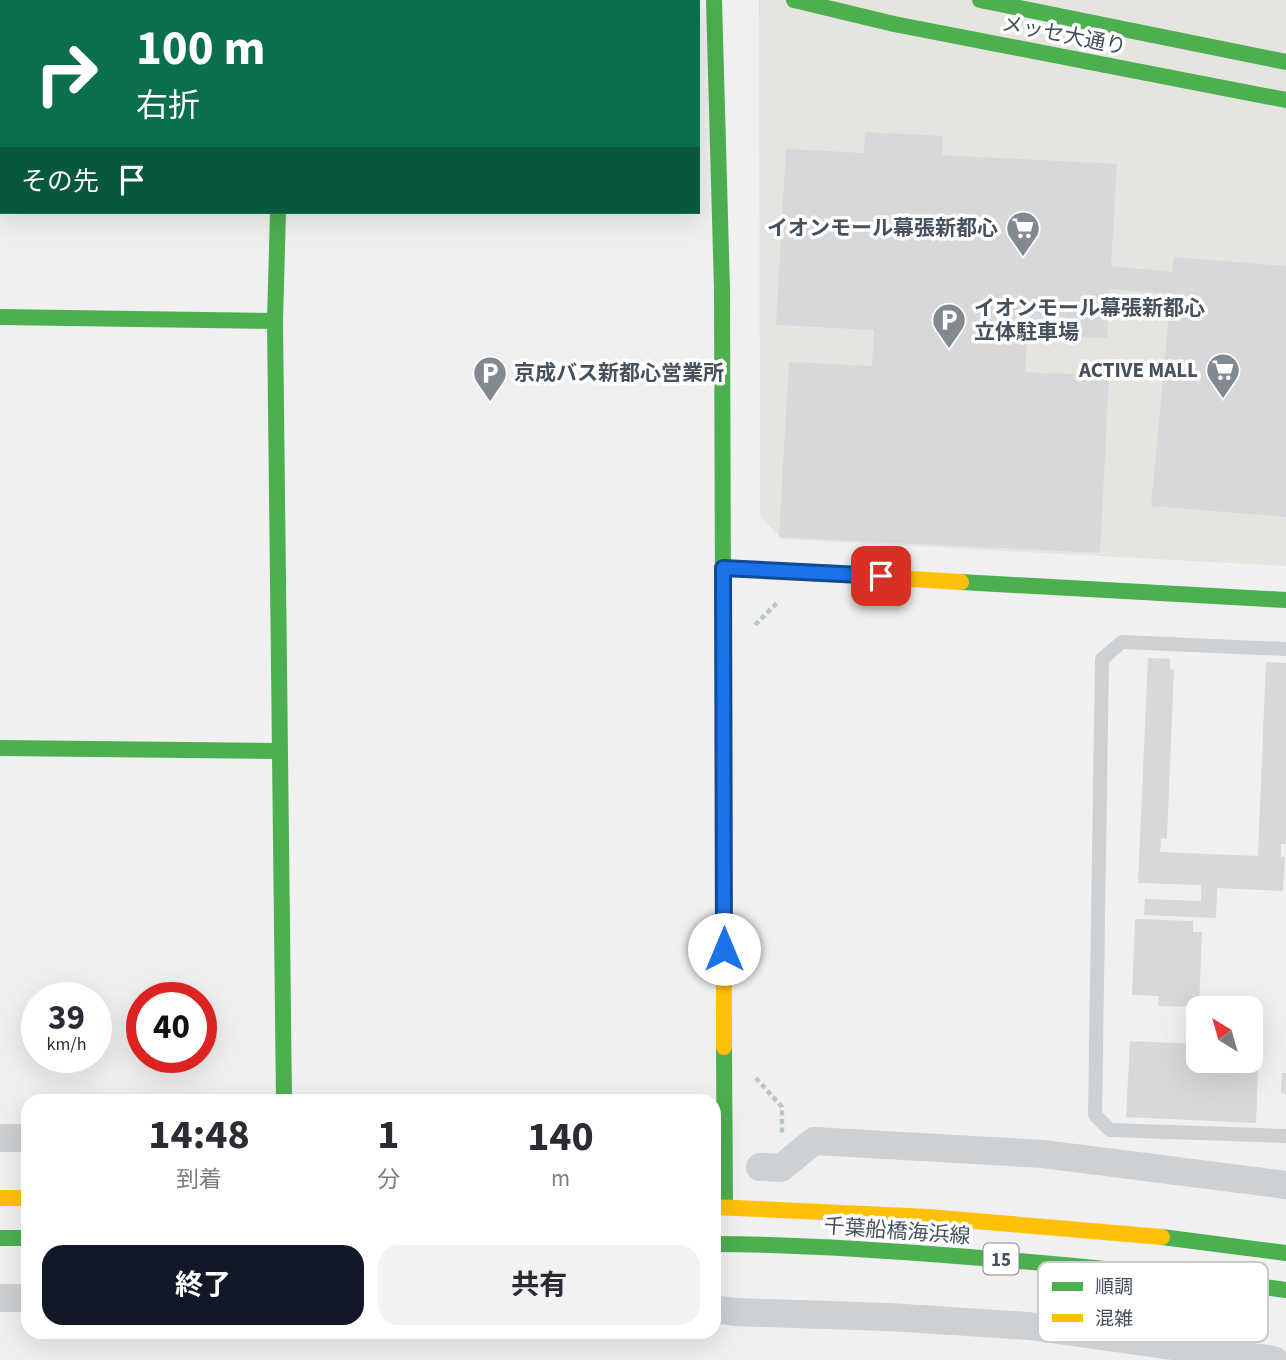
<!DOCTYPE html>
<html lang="ja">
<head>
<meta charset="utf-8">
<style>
	:root { --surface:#fff; --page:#f2f2f3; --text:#2b2b33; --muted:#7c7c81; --accent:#111827 }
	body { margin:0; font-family:"Source Sans 3","Noto Sans JP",sans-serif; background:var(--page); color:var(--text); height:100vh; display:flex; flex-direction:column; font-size:26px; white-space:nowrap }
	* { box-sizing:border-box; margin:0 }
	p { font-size:23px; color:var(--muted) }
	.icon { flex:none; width:38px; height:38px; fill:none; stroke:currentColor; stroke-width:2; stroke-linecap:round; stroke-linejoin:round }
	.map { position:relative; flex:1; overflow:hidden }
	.sheet { position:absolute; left:21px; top:1094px; width:700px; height:245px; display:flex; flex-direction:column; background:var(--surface); border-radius:21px; box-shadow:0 7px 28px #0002 }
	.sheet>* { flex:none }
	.hud { position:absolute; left:0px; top:0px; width:700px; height:214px; box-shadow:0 7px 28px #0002; background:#0b6e4f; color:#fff; overflow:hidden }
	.needle { width:46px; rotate:323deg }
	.buttons { position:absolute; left:1186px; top:996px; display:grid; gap:14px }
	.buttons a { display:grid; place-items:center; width:77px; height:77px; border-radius:14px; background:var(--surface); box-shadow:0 7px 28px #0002; font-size:35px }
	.speed { position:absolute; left:21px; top:982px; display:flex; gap:14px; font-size:35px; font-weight:700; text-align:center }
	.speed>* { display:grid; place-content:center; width:91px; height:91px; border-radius:50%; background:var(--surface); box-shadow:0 7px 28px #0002; line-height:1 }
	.speed small { font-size:18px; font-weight:400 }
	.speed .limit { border:10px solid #d22; background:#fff; color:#111 }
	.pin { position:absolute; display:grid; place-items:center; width:60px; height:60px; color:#fff; margin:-30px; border-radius:14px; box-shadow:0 4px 10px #0006 }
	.me { position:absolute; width:77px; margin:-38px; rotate:0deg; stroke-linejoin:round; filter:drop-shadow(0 0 5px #0008) }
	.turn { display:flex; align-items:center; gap:24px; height:147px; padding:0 21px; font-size:32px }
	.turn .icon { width:91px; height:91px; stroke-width:2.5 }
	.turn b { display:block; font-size:49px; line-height:60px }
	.then { display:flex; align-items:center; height:66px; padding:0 21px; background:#0003; gap:14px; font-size:26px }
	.eta { display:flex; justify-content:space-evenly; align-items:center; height:119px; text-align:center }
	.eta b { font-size:42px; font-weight:700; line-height:49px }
	.button { display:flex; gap:14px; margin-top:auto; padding:14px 21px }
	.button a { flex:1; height:80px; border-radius:21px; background:var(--accent); color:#fff; font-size:28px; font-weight:700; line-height:80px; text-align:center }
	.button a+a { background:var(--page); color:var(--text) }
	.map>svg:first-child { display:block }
	.commercial { fill:#e6e4de }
	.building { fill:#d8d8da }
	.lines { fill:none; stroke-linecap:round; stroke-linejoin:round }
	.path { stroke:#b9c6c3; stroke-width:4.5; stroke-dasharray:5 3.5; stroke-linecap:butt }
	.lane { stroke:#ced1d4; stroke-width:14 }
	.street { stroke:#ced1d4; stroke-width:28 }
	.fast { stroke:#4caf50; stroke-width:16 }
	.slow { stroke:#ffc107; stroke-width:16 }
	.route-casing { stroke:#114b97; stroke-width:18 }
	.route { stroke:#1a73e8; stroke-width:12 }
	.labels { text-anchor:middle; stroke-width:7; stroke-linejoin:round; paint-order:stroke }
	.shield { fill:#fff; stroke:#7e858e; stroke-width:2 }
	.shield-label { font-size:19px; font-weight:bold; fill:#46515e }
	.street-label { font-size:21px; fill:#46515e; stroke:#fff }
	.poi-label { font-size:21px; font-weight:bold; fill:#46515e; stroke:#fff; text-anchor:end }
	.key { fill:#fff; stroke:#c8cbcf; stroke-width:2 }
	.key-label { font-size:19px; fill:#46515e }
</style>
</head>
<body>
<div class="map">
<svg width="1286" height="1360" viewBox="0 0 1286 1360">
	<rect width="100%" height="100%" fill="#f1f0f0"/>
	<path class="commercial" d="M759,0H1286V566L782,539L760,516Z"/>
	<path class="building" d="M865,132L943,136L942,155L1117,164L1111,266L1172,272L1174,257L1286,266V517L1151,506L1171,294L1110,289L1107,338L1027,334L1025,372L1109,376L1100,553L779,537L789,362L872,366L874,330L776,325L786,149L864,153Z
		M1148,658L1170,659V669L1174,670L1167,839L1161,838L1160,852L1258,856L1266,662L1286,663V844H1281V857H1285L1283,891L1217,888L1216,918L1144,915L1145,899L1201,901V885L1138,883Z
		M1135,919L1193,921V932H1202L1199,1007L1158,1006L1159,996L1132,995Z
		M1130,1041L1199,1044V1060H1251V1046H1259L1256,1123L1126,1117Z
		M1282,1073H1286V1094L1281,1093Z"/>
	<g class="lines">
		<path class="path" d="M755,625L779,601
			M756,1078L782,1107V1133"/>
		<path class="lane" d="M1286,649L1122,642L1102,659L1095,1115L1110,1130L1286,1136"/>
		<path class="street" d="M0,1138H28
			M760,1167L781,1168L814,1141L1043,1154L1286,1185
			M0,1298H28
			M714,1309L735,1312L889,1317L1029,1326L1274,1360"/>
		<path class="fast" d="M283,0V2
			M714,0L722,290L723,607
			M794,0L894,24L1286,100
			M980,0L1286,62
			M278,212L275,321L284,1101
			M0,317L275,321
			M961,582L1286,600
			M0,748L280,751
			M724,1047L725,1207
			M1162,1237L1286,1253
			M0,1238H28
			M714,1244C799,1244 884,1250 969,1257C1075,1265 1181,1276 1286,1290"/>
		<path class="slow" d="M723,568L961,582
			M723,607L724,1047
			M0,1198H28
			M714,1207L929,1217L1162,1237"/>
	</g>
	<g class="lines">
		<g class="route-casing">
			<path id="route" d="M724,949L723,568L881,576"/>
		</g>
		<use href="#route" class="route"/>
	</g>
	<defs>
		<g id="supermarket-pin" transform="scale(1.75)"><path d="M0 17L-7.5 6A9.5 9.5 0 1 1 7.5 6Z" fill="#828991" stroke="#fff"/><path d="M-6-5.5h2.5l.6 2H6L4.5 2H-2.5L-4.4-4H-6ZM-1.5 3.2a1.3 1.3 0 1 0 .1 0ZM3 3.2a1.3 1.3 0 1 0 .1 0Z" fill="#fff"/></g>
		<g id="parking-pin" transform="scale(1.75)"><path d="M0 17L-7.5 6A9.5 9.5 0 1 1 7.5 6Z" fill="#828991" stroke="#fff"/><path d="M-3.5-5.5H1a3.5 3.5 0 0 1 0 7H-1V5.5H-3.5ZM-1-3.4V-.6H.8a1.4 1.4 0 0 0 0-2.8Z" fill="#fff"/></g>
	</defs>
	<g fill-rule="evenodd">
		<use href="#supermarket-pin" x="1023" y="228"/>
		<use href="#parking-pin" x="949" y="320"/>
		<use href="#supermarket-pin" x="1223" y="370"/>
		<use href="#parking-pin" x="490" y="373"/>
	</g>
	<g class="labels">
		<rect class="shield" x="983.5" y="1243.5" width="35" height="31" rx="5"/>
		<g class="shield-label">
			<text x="1001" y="1266">15</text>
		</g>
		<g class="street-label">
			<text transform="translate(1064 35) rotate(11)" y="7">メッセ大通り</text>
			<text transform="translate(897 1231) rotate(4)" y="7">千葉船橋海浜線</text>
		</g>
		<g class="poi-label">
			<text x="998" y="235">イオンモール幕張新都心</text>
			<text x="974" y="315" text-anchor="start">イオンモール幕張新都心<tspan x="974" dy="24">立体駐車場</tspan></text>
			<text x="1198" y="377">ACTIVE MALL</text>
			<text x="514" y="380" text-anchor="start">京成バス新都心営業所</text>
		</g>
	</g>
	<rect x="1038" y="1262" width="230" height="80" rx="10" class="key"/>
	<rect x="1052" y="1282" width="31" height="9" fill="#4caf50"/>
	<rect x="1052" y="1314" width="31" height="8" fill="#ffc107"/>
	<g class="key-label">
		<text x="1095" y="1293">順調</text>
		<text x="1095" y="1325">混雑</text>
	</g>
</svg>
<div class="buttons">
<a><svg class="needle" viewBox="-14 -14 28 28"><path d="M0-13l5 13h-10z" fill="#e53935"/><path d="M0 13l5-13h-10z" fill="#7c7c81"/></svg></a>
</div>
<div class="speed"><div>39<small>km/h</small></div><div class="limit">40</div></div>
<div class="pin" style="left:881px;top:576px;background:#d93025"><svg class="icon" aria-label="arrive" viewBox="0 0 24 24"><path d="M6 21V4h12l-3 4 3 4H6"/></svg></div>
<svg class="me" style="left:724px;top:949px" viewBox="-20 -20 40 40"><circle r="19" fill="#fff"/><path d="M0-13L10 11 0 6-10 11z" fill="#1a73e8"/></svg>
<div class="hud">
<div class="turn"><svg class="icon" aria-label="right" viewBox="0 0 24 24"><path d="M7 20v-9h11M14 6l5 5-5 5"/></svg><div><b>100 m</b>右折</div></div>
<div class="then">その先<svg class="icon" aria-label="arrive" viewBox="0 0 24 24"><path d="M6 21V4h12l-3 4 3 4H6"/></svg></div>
</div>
<section class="sheet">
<div class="eta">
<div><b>14:48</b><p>到着</p></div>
<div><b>1</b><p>分</p></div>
<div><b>140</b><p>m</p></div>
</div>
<div class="button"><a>終了</a><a>共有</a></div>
</section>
</div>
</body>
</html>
